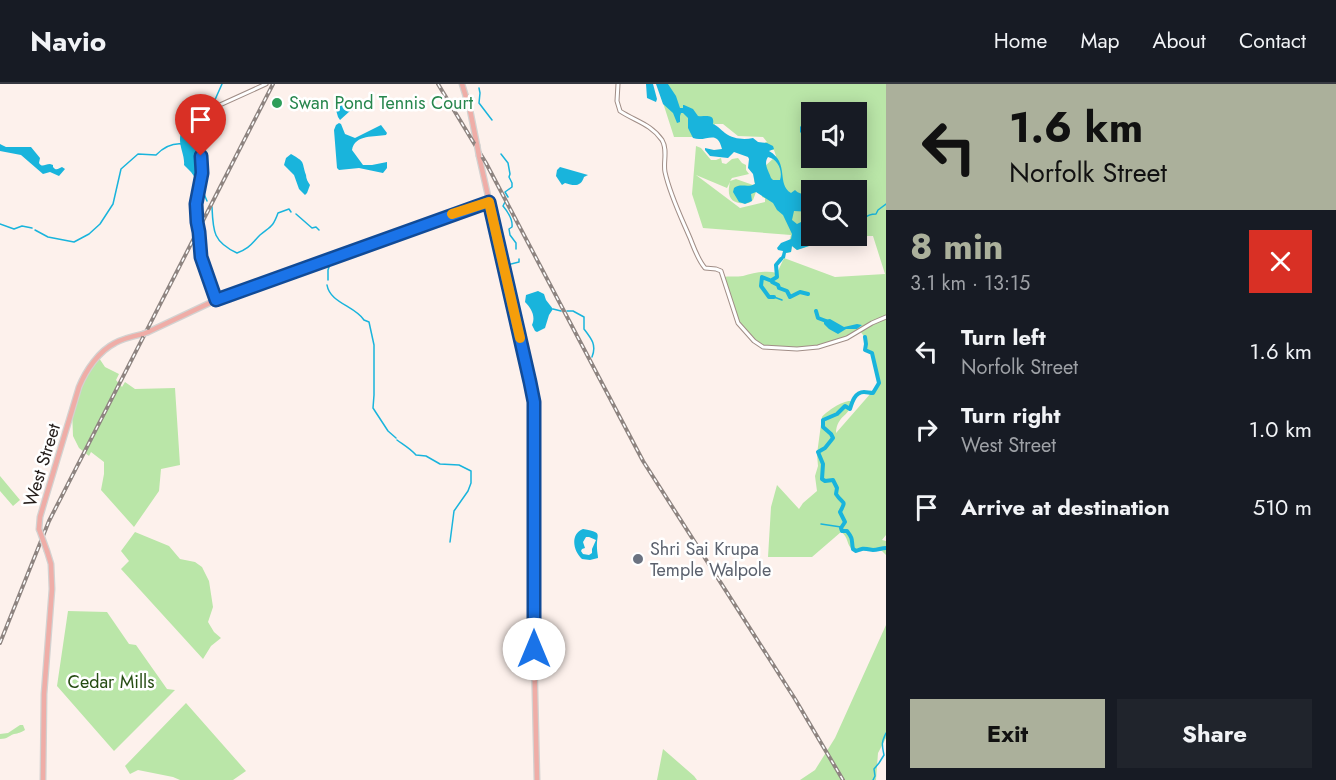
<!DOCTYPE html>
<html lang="en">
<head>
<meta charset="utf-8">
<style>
	:root { --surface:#171b24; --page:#20242c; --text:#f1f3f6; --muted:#9ea1a6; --line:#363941; --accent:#abb09b }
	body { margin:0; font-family:Jost,sans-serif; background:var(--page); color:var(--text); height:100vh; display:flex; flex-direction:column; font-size:22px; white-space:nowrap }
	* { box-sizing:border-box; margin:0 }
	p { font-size:20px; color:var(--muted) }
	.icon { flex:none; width:33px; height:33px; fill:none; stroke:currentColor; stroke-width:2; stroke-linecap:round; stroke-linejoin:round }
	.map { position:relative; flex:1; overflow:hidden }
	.side { display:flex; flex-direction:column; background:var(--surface); width:450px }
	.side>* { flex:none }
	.guide { background:#abb09b; color:#111; overflow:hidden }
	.tools { position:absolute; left:801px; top:18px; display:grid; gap:12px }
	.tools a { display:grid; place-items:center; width:66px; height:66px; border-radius:0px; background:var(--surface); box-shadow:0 3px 15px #0003; font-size:30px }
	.pin { position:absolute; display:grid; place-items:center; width:51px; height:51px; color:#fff; margin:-62px -26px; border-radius:50% 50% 50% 0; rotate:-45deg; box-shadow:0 0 6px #0007 }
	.pin .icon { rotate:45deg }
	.me { position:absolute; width:66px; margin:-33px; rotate:0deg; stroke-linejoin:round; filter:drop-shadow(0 0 4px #0008) }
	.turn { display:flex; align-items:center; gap:21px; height:126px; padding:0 24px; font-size:27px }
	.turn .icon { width:78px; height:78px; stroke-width:2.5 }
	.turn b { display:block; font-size:42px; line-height:51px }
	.round { display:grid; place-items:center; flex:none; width:63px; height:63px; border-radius:0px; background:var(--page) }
	.head { display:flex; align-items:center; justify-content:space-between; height:102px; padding:0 24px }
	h1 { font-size:36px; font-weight:700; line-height:45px; color:var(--accent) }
	.button { display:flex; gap:12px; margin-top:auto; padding:12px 24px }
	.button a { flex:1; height:69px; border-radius:0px; background:var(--accent); color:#111; font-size:24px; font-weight:700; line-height:69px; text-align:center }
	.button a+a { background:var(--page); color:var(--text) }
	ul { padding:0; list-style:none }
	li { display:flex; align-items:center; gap:18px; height:78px; padding:0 24px }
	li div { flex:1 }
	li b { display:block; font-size:22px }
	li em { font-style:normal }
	header { display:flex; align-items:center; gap:36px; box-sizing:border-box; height:84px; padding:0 30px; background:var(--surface); border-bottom:2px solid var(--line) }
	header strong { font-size:28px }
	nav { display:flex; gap:33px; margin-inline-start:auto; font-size:21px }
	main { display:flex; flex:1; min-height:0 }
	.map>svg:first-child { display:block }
	.green { fill:#bae6a8; fill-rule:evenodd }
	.water { fill:#19b4dc; fill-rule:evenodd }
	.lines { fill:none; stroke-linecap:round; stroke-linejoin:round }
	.stream { stroke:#19b4dc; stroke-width:1.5 }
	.river { stroke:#19b4dc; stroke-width:4 }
	.minor-casing { stroke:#a08d86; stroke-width:5 }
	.major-casing { stroke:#d3d2d1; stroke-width:7 }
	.minor { stroke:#fff; stroke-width:3 }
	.major { stroke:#efada7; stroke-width:4.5 }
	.rail-casing { stroke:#8e8480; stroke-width:4 }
	.rail { stroke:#fff; stroke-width:1.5; stroke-dasharray:4.5; stroke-linecap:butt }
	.major-bridge-casing { stroke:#d3d2d1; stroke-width:7; stroke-linecap:butt }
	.major-bridge { stroke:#efada7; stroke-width:4.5 }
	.route-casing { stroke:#114b97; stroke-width:15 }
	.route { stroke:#1a73e8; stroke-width:10 }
	.slow { stroke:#f59e0b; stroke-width:10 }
	.leisure-dot { fill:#2e9e5b; stroke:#fff; stroke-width:2 }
	.worship-dot { fill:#6b7280; stroke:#fff; stroke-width:2 }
	.labels { text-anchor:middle; stroke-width:5; stroke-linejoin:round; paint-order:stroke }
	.leisure-label { font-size:18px; fill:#27864d; stroke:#fff; text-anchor:start }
	.street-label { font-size:18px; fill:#251e1b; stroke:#fff }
	.worship-label { font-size:18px; fill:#5b616d; stroke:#fff; text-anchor:start }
	.park-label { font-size:18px; fill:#264c13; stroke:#fff }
</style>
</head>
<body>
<header>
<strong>Navio</strong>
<nav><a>Home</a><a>Map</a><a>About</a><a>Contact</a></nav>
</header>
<main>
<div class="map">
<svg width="886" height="696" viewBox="0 0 886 696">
	<rect width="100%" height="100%" fill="#fdf1ec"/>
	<path class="green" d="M657,0H886V451L882,456L886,457V471L882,467L853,466C846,461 849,453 841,448L812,473H768L771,423L777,401L799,425L803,419L817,407L815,392L818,382L817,370L822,333C827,327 842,317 850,317L852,319C849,333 837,331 836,349L871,309C886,298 875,285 872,270L865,266L866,255L860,247L847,254L807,265L770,264L758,260L740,242L723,193C729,192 737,193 743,192C754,189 766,186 777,189L784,174L835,193L885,190L873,152H809L812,161L797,166L792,162L791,168L786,169L791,151L703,144L692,110L696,62L701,64L711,76H716L721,74L722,79L726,80L732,75L738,74L742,79L746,81V86L749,90L732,94L730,97L736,95L753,101L755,100L754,96L758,97L752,108H756L753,116L749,119C732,121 726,114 730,98L727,104L696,91L740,124L765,118V114L762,113L764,83L776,72L774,66H769L765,58H767L763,53L738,52L723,40H715L705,53H674ZM812,28H856V74H812ZM812,106H856V152H812Z
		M99,274L105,283L119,290L116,296L122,303L125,298L135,305L175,304L180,381L161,385L159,407L134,443L101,406L104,390V378L91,368L89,372L79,364L73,352L72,325L79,302Z
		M0,392L20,416L13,422L0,407Z
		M135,448L169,462L180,475L195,478L202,483L209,497L213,523L208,538L214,548L221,554L211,562L203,575L121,485L129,477L121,467Z
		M68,527L107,528L129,560L136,561L167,605L175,606L114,667L57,602Z
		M886,541V654L878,669L876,696H800L815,686L835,654Z
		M186,619L246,687L233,696H180L173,693L138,686L130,690L125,682Z
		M20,641H23L25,646C20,649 19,649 14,650C8,652 8,655 0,655V650L8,649Z
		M663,665L694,692L697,696H657Z"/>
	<path class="water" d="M646,0H653L657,15L656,18L647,14Z
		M656,0H668L676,12L680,24H683V21H684L693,25L698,32C705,33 715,29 713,40C718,42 720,45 725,49C733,55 744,56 753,54L758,58L767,59L773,62L774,65L769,67C790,79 776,100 791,109L795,106C799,110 801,109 805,111C808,113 808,115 811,115V128L794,127L792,136L797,140L801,138L805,140L804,146L810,154L812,161L797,166L792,162L791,168L786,169L785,174L779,177L782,171L783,167L778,166L777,164L781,159L791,155L792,150L783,131L777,126L773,119L756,108L751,110L752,117L745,120L739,118L733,108L734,104C740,99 748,104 755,100L753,90L748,84L749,75L748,73L734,68L728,74L710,72L705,66V64L714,66L722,65C717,44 706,59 693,54L688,44V34L683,29H681L680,32V38L677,39L673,29L663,20ZM768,73C778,75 783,87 780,96H773L771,94C769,87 763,80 768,73Z
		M337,17L350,24L358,17L361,18L362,23L350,27L340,36L338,33L334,19Z
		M187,32L189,37L196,38L194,55L197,61L199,77L197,84L199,88L198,98L191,88L184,81C185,73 180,64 180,56C180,48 183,39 187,32Z
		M804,38H810L811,40V48L808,53H805L800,48V43Z
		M339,39L341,40L345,50L355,54L381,41L387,49L386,51C375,53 355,50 352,66L363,81H372L387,78V84L383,89L359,84L339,86L337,84L334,46L336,41Z
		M0,60L6,63H31L40,74L39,79C42,84 45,80 50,80L53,81V83C56,87 58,85 62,83L65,85L59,92L50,88L43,90L21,71L0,67Z
		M291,70C306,79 301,76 306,91C306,95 308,98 310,101L307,109L305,111L299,105L294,91L284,81L286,74Z
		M560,83L588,91L584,93C581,103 574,102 565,99L562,101L556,92L557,86Z
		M538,207L544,210L546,216L553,225L549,231L545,244L537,248L535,247L532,241C536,232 531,224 525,218L526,211Z
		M830,235L844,243L857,240L862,241L857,245H846L838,250L829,245L824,240V236Z
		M583,445C604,449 596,449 597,464C597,468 598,471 598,474L590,476L582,475C573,467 570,450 583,445ZM586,453H589L596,456L592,465V469L589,471L583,470L581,467L582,465L585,464L583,458Z"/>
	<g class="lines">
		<path class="stream" d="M479,4L480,9L479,19L492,36
			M210,21L214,18L222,0
			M501,70L508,79L510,90L509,93L512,99V103L505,108L508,113
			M201,103L207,117
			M505,118L503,122C508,128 513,135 512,143L509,145L510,151L516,159V165
			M212,123C213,147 213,158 237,169C250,164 251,160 260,151C271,142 273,143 278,129L289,125L291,128
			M296,130L312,144L316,143L319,146
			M0,140L14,145L22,142L32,144
			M35,146L48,153L74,158L89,150L100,140L113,120L121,85L138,70L156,71C163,64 172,59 182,60
			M856,146C861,137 865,130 876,130L878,126L886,120
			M507,181L519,178V175
			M328,196V186L330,180L339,175
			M327,201C330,219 355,222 364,236L369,238L374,261V311L373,324L388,347L396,354
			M774,213L782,216
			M553,225L561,227
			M567,227H573L584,233V245C591,254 597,261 592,273
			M397,356C404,361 411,365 416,371L426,372L440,380L459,381L471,387V399L468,407L454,427L450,458
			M821,440L841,443
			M873,696L875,692L874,685L879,679L884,671C882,661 881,659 886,649"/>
		<path class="river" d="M781,175L776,181L777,193L772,196V198L778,201L779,204L787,207L790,213L800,208L808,210
			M772,197L762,193L761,202L769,213H774
			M816,227L818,234L826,237
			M865,253L866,260L865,266L872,269L879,299L873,309C870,309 867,308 864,308C855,308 852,318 850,325L845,322L837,330L823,336V343L831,350L833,354L825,364L818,368L823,380L822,395L825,397L833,396L837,404L836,410C843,421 847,415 840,428L845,438L841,444L842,447H847C854,456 851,456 853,465L856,467C866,463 863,465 873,466C878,466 881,464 886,464"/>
		<g class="minor-casing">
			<path id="minor" d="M618,0L617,17L620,27C635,37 651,40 662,56C668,66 663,78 665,88C670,111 681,133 690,154C694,164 698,176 705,184L716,185L721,187L738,239L754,257L763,263L797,265L818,263L847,254L872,239L886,233
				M216,216L201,173L196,125V115L202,84L199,44L203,32L211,25L266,0"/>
		</g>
		<g class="major-casing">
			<path id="major" d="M462,0L470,26L477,61
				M479,72L530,298L534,325V565L537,696
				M148,248L216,216L489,118
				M39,445L40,433L45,416L79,303C86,286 99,267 115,259C124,254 134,252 143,250
				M43,696L44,610L52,505L51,480L47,467"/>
		</g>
		<use href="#minor" class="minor"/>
		<use href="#major" class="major"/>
		<g class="rail-casing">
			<path id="rail" d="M438,0L486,79L643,377L795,615L843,696
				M0,559L49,437L273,0"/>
		</g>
		<use href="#rail" class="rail"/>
		<g class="major-bridge-casing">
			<path id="major-bridge" d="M477,61L479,72
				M143,250L148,248
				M39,445L47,467"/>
		</g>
		<use href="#major-bridge" class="major-bridge"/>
	</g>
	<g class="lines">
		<g class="route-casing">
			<path id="route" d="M201,72L202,89L196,120L197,138L199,148L201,173L216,216L489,118L530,298L534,318V565"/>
		</g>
		<use href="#route" class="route"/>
		<path class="slow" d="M452,130L489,118L520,254"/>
	</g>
	<circle class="leisure-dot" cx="277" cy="19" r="6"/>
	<circle class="worship-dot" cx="638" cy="475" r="6"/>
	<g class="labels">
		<g class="leisure-label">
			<text x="289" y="25">Swan Pond Tennis Court</text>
		</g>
		<g class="street-label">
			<text transform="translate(42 381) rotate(-73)" y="6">West Street</text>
		</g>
		<g class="worship-label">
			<text x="650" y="471">Shri Sai Krupa<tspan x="650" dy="21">Temple Walpole</tspan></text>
		</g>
		<g class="park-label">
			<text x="111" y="604">Cedar Mills</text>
		</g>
	</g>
</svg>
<div class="tools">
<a><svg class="icon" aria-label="sound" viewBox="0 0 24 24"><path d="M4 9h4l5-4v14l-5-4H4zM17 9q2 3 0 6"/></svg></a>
<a><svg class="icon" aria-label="search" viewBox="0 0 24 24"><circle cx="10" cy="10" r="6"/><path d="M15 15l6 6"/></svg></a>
</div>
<div class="pin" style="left:201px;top:72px;background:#d93025"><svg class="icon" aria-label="arrive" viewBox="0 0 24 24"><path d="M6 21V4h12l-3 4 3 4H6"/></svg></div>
<svg class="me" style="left:534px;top:565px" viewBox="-20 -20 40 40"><circle r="19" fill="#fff"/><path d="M0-13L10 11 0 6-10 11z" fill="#1a73e8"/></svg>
</div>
<section class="side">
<div class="guide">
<div class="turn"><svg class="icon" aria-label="left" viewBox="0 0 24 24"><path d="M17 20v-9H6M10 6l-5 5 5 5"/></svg><div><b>1.6 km</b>Norfolk Street</div></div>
</div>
<div class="head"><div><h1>8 min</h1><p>3.1 km · 13:15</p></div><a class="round" style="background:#d93025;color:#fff"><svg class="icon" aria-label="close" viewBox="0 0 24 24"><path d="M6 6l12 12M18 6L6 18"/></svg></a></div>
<ul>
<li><svg class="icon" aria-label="left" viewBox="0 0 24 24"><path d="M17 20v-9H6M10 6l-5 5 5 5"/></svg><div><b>Turn left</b><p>Norfolk Street</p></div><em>1.6 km</em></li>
<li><svg class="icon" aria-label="right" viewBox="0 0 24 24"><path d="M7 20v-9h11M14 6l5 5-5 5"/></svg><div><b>Turn right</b><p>West Street</p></div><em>1.0 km</em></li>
<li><svg class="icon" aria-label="arrive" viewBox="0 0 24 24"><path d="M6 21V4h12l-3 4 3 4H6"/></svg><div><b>Arrive at destination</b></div><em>510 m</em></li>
</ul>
<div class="button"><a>Exit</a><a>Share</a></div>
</section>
</main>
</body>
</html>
